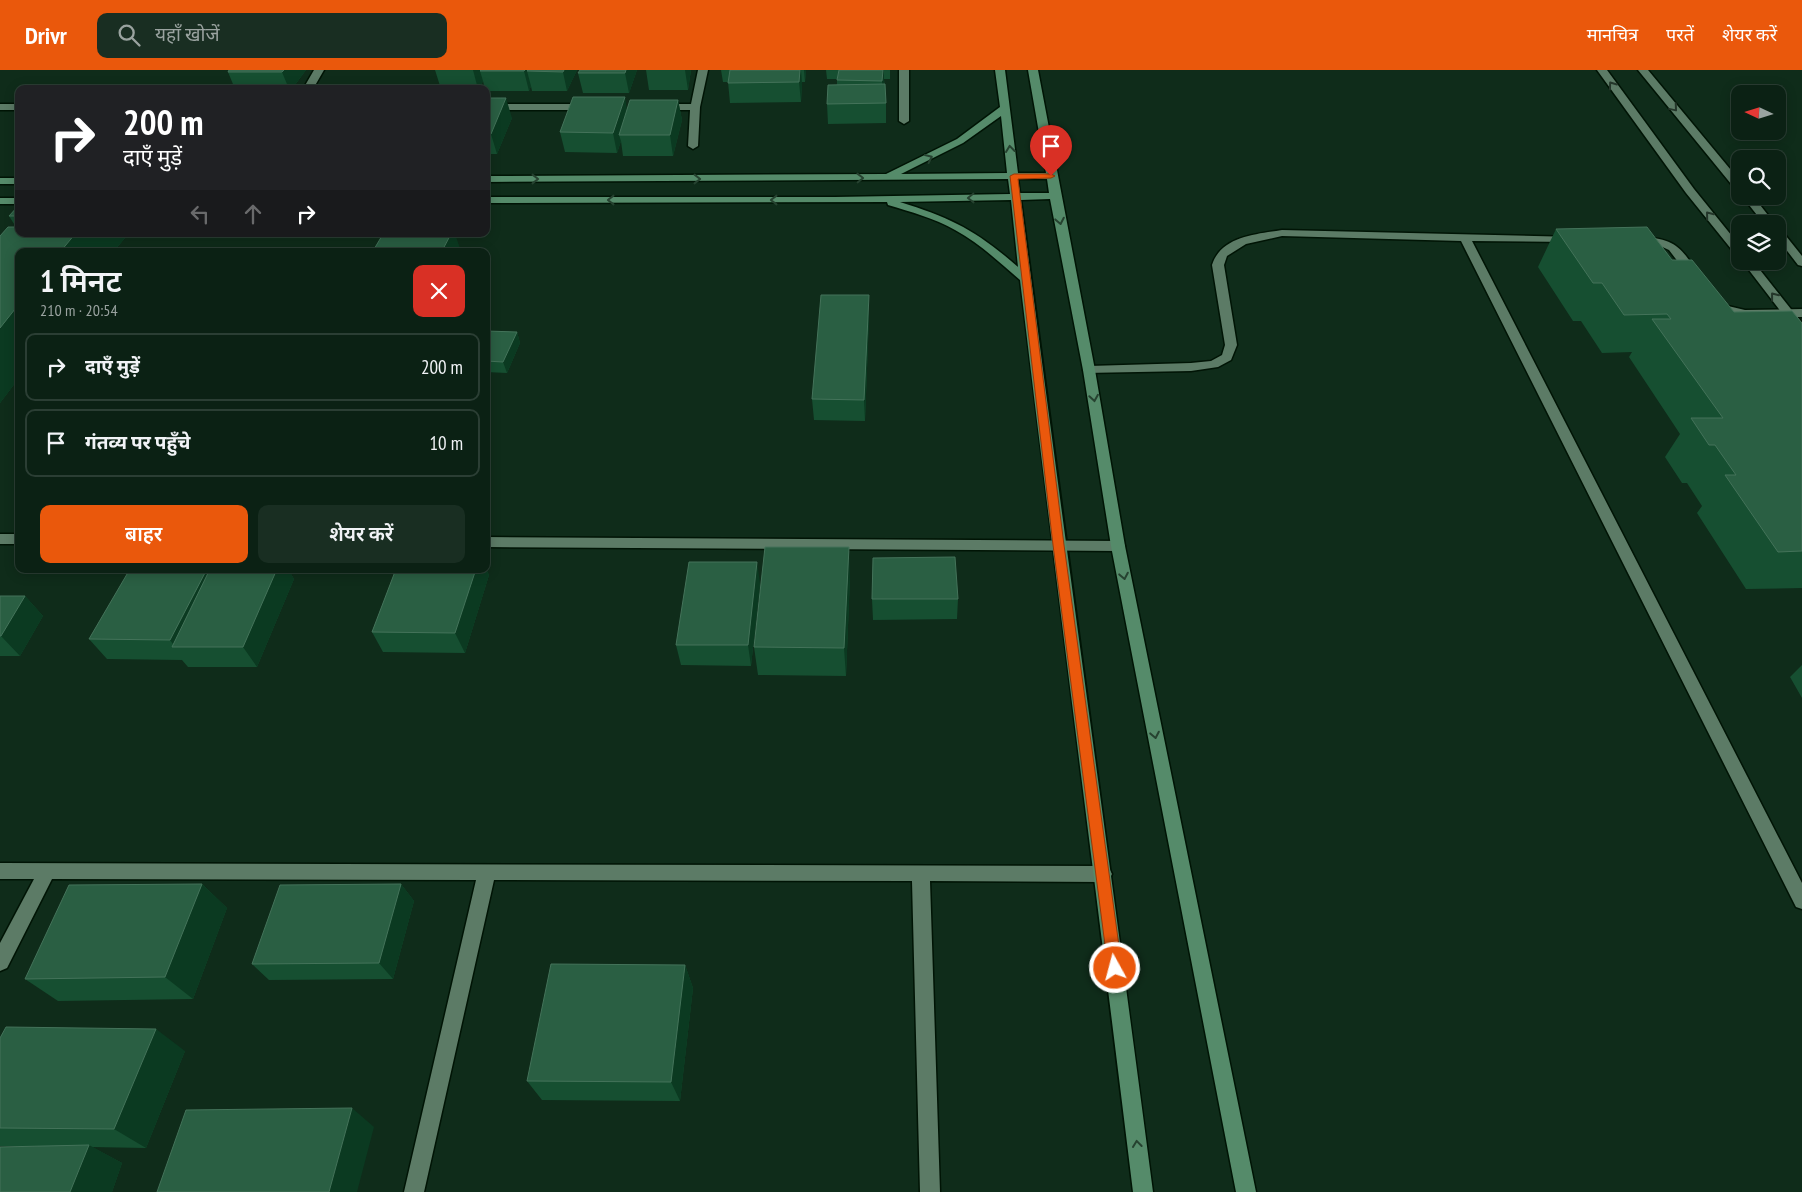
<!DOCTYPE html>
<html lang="hi">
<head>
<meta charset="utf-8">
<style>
	:root { --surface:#0b2114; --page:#192e22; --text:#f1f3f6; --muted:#9aa3a0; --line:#2b3e34; --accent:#ea580c }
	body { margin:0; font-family:"PT Sans Narrow","Noto Sans Devanagari",sans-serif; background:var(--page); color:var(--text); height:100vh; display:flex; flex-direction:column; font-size:19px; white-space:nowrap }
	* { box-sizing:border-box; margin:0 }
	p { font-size:16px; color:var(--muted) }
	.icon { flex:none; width:28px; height:28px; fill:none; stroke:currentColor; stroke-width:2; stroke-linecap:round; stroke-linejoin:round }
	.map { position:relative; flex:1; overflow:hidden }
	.sheet { position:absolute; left:15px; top:178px; width:475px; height:325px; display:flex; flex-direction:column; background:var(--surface); border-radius:10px; box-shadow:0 2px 12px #0003,0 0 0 1px var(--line) }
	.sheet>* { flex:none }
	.hud { position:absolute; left:15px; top:15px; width:475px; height:152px; border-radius:10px; box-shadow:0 2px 12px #0003,0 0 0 1px var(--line); background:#202124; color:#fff; overflow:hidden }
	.needle { width:32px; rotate:274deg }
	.tools { position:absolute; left:1731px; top:15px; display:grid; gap:10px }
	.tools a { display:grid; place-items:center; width:55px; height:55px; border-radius:10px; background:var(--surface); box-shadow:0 2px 12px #0003,0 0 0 1px var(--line); font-size:25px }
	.pin { position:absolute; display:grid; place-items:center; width:42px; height:42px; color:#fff; margin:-51px -21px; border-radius:50% 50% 50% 0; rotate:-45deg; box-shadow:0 0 5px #0007 }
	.pin .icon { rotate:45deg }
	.me { position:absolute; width:55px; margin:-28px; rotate:353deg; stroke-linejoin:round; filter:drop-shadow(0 0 4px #0008) }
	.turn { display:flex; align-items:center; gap:18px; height:105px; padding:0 25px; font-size:22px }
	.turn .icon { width:65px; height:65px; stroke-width:2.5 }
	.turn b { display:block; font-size:35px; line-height:42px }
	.lanes { display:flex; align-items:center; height:48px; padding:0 25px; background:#0003; justify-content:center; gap:25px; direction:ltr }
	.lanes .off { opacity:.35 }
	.round { display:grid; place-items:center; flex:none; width:52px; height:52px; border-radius:10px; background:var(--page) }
	.head { display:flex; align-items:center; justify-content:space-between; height:85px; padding:0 25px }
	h1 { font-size:30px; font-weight:600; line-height:38px }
	.cta { display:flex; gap:10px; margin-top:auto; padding:10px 25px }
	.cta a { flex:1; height:58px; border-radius:10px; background:var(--accent); color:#fff; font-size:20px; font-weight:600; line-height:58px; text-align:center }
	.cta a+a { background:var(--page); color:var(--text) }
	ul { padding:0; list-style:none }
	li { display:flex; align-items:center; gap:15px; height:68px; margin:0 10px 8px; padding:0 15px; border:2px solid var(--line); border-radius:10px }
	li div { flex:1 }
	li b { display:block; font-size:19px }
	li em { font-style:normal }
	header { display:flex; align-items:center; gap:30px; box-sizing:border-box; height:70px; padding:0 25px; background:var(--accent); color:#fff }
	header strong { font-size:24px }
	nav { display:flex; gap:28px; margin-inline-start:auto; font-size:18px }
	.search { width:350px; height:45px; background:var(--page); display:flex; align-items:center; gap:12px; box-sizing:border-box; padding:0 18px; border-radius:10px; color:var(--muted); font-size:19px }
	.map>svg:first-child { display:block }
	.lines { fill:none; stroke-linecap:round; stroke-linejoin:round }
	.lane-casing { stroke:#001405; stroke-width:3 }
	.street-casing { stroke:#001405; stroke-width:3 }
	.secondary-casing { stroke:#001405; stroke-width:3 }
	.lane { fill:#5c7b66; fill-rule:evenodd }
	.street { fill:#5c7b66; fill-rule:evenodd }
	.secondary { fill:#558b6a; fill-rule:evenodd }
	.wall { fill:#164f31 }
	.shaded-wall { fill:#0b3a21 }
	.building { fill:#2a5f43; stroke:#44735a }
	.oneway { stroke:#24362a }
	.oneway2 { stroke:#264230 }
	.route { fill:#ea580c; stroke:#983908 }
</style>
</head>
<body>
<header>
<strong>Drivr</strong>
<div class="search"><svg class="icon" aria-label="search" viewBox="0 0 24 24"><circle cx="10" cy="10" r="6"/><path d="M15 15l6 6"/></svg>यहाँ खोजें</div>
<nav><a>मानचित्र</a><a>परतें</a><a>शेयर करें</a></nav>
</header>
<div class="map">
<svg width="1802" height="1122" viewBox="0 0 1802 1122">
	<rect width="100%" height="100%" fill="#0f2c1a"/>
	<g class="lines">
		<g class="lane-casing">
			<path id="lane" d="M1282,160L1576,167L1577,169L1576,171L1572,172L1472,171L1802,813V839L1796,837L1461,171L1282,166L1246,174L1227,186L1224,195L1237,275L1231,290L1218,297L1191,301L1085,303L1083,300L1085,297L1089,296L1191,293L1211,291L1222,285L1225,275L1212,195C1221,166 1257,164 1282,160Z
				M1638,167C1677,168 1680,177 1701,207L1699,209H1691L1669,180L1658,175L1634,172L1633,170L1634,168Z
				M1716,230L1728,236L1745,240L1802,239V247C1777,247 1728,254 1710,233Z"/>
		</g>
		<g class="street-casing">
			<path id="street" d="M314,0H324L313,19H303Z
				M698,0H708L700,37L698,76L693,79L688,76L690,40H659L654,37L659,34H691Z
				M899,0H909V51L904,54L899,51Z
				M1597,0H1607L1694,119L1740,176V186L1736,185L1686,123Z
				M1638,0H1648L1740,111V121L1736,120Z
				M0,34H19V40H0Z
				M486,34H589L594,37L589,40H486Z
				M1742,126H1753L1775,154H1764Z
				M1778,160L1782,161L1802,186V196L1798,195L1778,169Z
				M1742,191H1753L1802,253V265L1798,264Z
				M0,464H19V474H0Z
				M486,467L1118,471L1123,472L1125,476L1123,480L1118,481L486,477Z
				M0,793L1103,796L1109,798L1112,804L1109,810L1103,812L930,811L940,1122H920L912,811L494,810L424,1122H404L476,810L52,809L7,898L0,901V873L34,809H0Z"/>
		</g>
		<g class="secondary-casing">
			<path id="secondary" d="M995,0H1005L1018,103H1046L1028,0H1038L1095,300L1125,476L1256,1122H1236L1111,476L1083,300L1050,129L1021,130C1063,460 1110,791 1153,1122H1133C1096,818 1056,514 1020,210C999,192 979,173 955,160C934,148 911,142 888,135L887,132L486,133V127H835L1010,124L1008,109L486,112V106L886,104L957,69L1000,37ZM1001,46L1007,103L901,104L963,73ZM1018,109H1047L1049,123H1020ZM1011,130L1018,197C977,161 952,148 900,132Z
				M0,108H19V114H0Z
				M0,128H19V134H0Z"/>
		</g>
		<use href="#lane" class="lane"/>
		<use href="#street" class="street"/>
		<use href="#secondary" class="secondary"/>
	</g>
	<path class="wall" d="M306,0L292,19H235L228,2Z
		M435,0H577L567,21H532L531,16L529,21H486V19H485L483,11L479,19H441Z
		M637,0L629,23H583L578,3Z
		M646,0H691L688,20H649Z
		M721,0H806L805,12H802L801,32L730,33L728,12H723Z
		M826,0H890V9H884L886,33V53L828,54L827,34L837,14V9H827Z
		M486,28L512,48L497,84H486Z
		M678,30L682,50L673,86H623L621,71L617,83L565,82L560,62L627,39Z
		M19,135V164L125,168L114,181H19V308L0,333V166L16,157L9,146Z
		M1556,159L1672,190L1734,242L1802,253V518L1746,519L1697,443L1702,436L1687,413H1682L1665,387L1680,364L1629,287L1632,282L1602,283L1581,251H1573L1538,197Z
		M869,247L865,351L814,350L812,329Z
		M486,261L517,262L520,273L507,303L486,302Z
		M210,499H288L294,509L257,597H188L182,590L107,589L89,569L208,502Z
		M396,499H486L489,505L465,583L383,582L372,562Z
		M850,507L846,606L758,605L754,577Z
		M760,513L751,596L681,595L676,575Z
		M0,526H25L43,546L20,586H0Z
		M872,529H958L957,549L873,550Z
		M1802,595V628L1790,607Z
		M202,814L227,838L193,929L58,931L25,909Z
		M401,814L414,831L393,909L269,910L252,894Z
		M685,895L693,918L680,1031L542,1030L527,1011Z
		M185,981L146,1078L92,1077L122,1093L112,1122H0L38,1076H0V1058Z"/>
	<path class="shaded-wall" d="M284,0H306L292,19H289L282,2Z
		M473,0H490L480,1L483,11L479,19H478Z
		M525,0H538L527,1L531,16L529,21L524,1Z
		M564,0H577L567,21L563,2Z
		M626,0H637L629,23L625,3Z
		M685,0H691L688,20Z
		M800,0H801L802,14L801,32L799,12Z
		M804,0H806L805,12Z
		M883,0H884V13L882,31V11Z
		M625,27L628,47L619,65L621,71L617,83L613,63Z
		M506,28L512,48L497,84L491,64Z
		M678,30L682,50L673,86L670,65Z
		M75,164H122L125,168L114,181H61Z
		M451,164H455L461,181H442Z
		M869,225V247L865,351L864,330Z
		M19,234V308L0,333V258Z
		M517,262L520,273L507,303L503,292Z
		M849,477L850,507L846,606L844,578Z
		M757,492L760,513L751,596L748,575Z
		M207,499L221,520L175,577L170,570Z
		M277,499H288L294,509L257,597L243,577Z
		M476,499H486L489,505L465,583L455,563Z
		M25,526L43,546L20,586L1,566Z
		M202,814L227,838L193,929L165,907Z
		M401,814L414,831L393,909L379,893Z
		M685,895L693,918L680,1031L671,1012Z
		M156,959L185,981L146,1078L114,1059Z
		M352,1038L374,1057L357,1122H329Z
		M89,1075L122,1093L112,1122H70Z"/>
	<path class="building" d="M229,0H284L282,2H228Z
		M481,0H525L524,1H480Z
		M528,0H564L563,2L527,1Z
		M580,0H626L625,3H578Z
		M730,0H800L799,12L728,13Z
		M839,0H883L882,11L837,10Z
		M885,14L886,33L827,34L828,15Z
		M573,27H625L613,63L560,62Z
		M486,28H506L491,64H486Z
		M630,30H678L670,65H619Z
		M19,135V146H9Z
		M8,157H19V164H75L61,181H19V234L0,258V166Z
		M1647,157L1672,190H1692L1734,242L1792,241L1802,253V481L1778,482L1725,405H1736L1715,375H1709L1691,348H1723L1652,249H1671L1667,244L1624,245L1602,213H1593L1556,159Z
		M383,164H451L442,181H373Z
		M821,225H869L864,330L812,329Z
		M486,261L517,262L503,292L486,291Z
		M765,477H849L844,578L754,577Z
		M955,487L958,529H872L873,488Z
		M689,492H757L748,575H676Z
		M130,499H207L170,570L89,569Z
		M210,499H277L243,577H172Z
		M396,499H476L455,563L372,562Z
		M0,526H25L1,566H0Z
		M202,814L165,907L25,909L69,815Z
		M401,814L379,893L252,894L280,815Z
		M551,894L685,895L671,1012L527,1011Z
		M6,957L156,959L114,1059L0,1058V968Z
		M352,1038L329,1122H157L186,1040Z
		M89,1075L70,1122H0V1077Z"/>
	<defs><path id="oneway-chevron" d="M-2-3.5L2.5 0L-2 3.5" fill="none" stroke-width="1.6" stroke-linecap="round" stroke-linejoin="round" transform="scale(1.25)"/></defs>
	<g class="oneway">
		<use href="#oneway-chevron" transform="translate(1612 15) rotate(-126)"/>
		<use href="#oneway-chevron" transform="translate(1674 38) rotate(50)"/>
		<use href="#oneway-chevron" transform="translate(1709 145) rotate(-129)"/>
		<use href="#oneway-chevron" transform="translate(1774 226) rotate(-128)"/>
	</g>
	<g class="oneway2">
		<use href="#oneway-chevron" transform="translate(1010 79) rotate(-97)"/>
		<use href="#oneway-chevron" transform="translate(929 88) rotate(-25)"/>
		<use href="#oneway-chevron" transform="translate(860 108) rotate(-1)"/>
		<use href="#oneway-chevron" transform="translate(535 109)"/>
		<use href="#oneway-chevron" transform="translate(697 109)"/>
		<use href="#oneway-chevron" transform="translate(971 128) rotate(179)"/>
		<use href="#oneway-chevron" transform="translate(611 130) rotate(180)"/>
		<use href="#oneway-chevron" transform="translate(774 130) rotate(180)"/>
		<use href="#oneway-chevron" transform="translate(1060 151) rotate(79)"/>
		<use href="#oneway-chevron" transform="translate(1094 328) rotate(81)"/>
		<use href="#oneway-chevron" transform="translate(1124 506) rotate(79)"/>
		<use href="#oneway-chevron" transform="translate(1155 665) rotate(79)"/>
		<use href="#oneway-chevron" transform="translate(1137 1074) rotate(-97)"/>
	</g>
	<path class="route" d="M1014,104H1051L1055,106L1051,108L1018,109L1064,475L1122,898L1120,902L1115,904L1110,902L1108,898L1053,475L1010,106Z"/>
</svg>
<div class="tools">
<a><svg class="needle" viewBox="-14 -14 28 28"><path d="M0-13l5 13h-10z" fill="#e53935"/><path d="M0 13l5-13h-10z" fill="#9aa3a0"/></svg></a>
<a><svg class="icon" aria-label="search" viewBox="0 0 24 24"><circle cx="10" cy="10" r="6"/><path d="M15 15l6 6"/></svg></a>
<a><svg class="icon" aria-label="layers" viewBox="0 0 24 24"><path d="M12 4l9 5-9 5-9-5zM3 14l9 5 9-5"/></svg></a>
</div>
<div class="pin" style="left:1051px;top:106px;background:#d93025"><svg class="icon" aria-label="arrive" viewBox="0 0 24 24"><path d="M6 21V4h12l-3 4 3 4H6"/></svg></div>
<svg class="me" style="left:1115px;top:898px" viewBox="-20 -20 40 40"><circle r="17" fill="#ea580c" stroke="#fff" stroke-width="3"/><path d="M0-11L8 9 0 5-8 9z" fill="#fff"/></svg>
<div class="hud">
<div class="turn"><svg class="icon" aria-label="right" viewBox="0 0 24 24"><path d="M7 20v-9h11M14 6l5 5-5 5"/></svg><div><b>200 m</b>दाएँ मुड़ें</div></div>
<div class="lanes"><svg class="icon off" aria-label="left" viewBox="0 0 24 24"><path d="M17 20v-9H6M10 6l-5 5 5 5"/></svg><svg class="icon off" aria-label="ahead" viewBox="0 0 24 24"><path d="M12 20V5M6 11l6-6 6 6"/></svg><svg class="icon" aria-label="right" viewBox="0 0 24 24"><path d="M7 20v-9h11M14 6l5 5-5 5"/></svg></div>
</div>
<section class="sheet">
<div class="head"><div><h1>1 मिनट</h1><p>210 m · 20:54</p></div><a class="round" style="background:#d93025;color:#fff"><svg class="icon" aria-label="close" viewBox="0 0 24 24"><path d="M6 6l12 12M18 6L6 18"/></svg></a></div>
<ul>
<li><svg class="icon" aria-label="right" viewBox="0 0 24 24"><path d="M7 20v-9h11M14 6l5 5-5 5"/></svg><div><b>दाएँ मुड़ें</b></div><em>200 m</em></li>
<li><svg class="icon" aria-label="arrive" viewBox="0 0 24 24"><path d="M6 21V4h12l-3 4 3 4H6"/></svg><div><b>गंतव्य पर पहुँचे</b></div><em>10 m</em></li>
</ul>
<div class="cta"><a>बाहर</a><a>शेयर करें</a></div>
</section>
</div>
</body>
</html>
